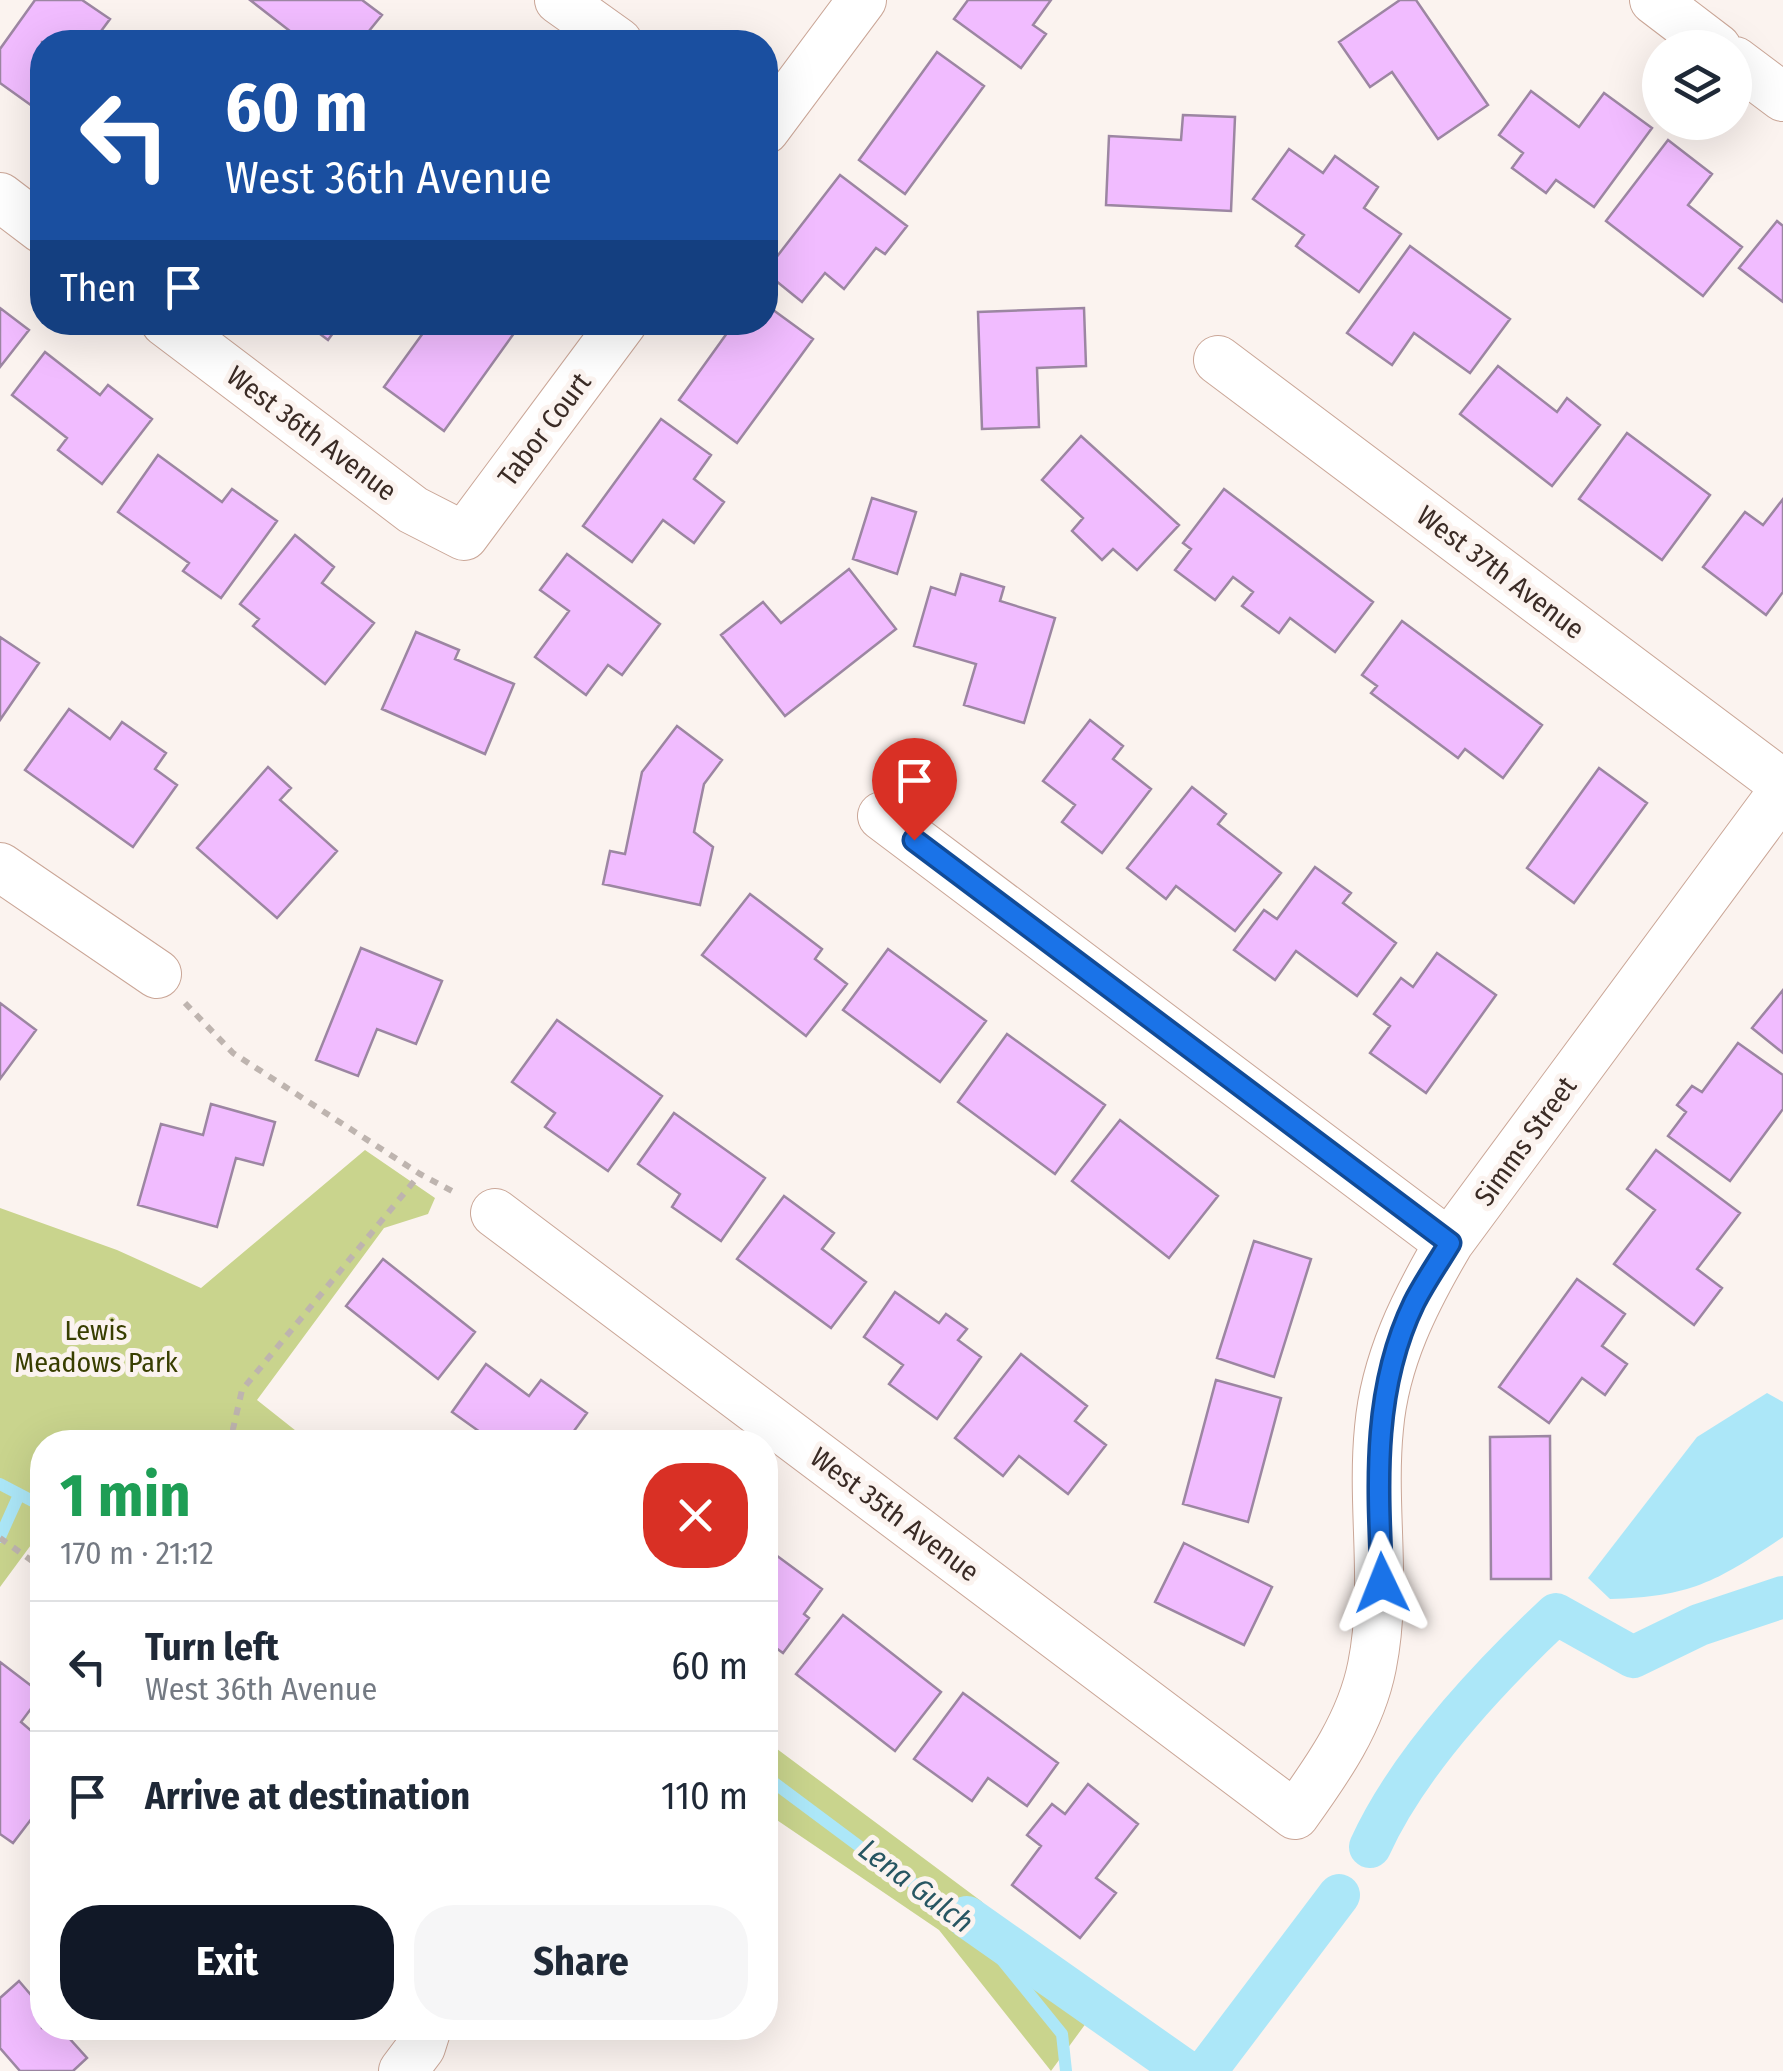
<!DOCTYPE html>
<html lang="en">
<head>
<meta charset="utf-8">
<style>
	:root { --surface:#fff; --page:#f6f6f7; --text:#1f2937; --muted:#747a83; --line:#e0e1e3; --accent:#111827 }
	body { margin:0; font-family:"Fira Sans Condensed",sans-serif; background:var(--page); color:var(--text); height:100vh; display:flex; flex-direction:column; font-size:38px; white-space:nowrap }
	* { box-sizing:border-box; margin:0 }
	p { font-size:32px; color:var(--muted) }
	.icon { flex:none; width:55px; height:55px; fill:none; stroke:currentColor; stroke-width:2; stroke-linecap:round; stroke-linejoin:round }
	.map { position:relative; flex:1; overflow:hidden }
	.sheet { position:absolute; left:30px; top:1430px; width:748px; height:610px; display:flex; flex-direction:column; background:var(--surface); border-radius:40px; box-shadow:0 10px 40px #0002 }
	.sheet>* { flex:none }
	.hud { position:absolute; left:30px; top:30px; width:748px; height:305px; border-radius:40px; box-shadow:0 10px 40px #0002; background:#1a4fa0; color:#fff; overflow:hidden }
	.controls { position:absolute; left:1642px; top:30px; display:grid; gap:20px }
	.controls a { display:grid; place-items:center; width:110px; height:110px; border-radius:50%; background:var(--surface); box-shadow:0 10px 40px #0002; font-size:50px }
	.pin { position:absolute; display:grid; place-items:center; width:85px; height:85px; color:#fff; margin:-102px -42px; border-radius:50% 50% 50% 0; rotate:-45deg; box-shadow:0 0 10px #0007 }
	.pin .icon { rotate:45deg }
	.me { position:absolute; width:110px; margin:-55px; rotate:358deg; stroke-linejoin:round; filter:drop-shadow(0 0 8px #0008) }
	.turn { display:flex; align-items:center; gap:35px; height:210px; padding:0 30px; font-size:45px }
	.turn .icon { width:130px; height:130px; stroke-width:2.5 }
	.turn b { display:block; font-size:70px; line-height:85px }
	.then { display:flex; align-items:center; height:95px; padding:0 30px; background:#0003; gap:20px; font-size:38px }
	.round { display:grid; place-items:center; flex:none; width:105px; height:105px; border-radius:40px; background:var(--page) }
	.summary { display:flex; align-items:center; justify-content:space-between; height:170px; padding:0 30px }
	h1 { font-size:60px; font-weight:700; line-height:75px; color:#1e9e55 }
	.action { display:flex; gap:20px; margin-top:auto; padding:20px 30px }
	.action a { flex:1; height:115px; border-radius:40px; background:var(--accent); color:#fff; font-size:40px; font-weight:700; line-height:115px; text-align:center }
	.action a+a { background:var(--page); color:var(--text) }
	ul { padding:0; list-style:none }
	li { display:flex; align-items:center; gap:30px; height:130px; padding:0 30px; border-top:2px solid var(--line) }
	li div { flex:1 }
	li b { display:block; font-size:38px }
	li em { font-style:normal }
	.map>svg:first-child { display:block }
	.green { fill:#c9d48d }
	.water { fill:#ace7f8 }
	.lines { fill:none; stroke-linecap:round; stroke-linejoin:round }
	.stream { stroke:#ace7f8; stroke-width:12 }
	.canal { stroke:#ace7f8; stroke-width:42 }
	.building { fill:#f1bcff; stroke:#9c86a2; stroke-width:2.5 }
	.minor-casing { stroke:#caa697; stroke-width:50 }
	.path { stroke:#beb4af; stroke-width:6; stroke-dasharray:8 8; stroke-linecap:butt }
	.minor { stroke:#fff; stroke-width:48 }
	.route-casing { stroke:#114b97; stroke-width:25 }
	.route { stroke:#1a73e8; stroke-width:18 }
	.labels { text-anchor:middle; stroke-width:10; stroke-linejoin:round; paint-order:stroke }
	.street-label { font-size:28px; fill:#3a2b25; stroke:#fbf3ef }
	.park-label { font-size:28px; fill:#383e00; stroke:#fbf3ef }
	.water-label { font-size:30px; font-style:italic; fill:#275662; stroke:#fbf3ef }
</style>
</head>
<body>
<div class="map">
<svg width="1783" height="2071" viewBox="0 0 1783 2071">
	<rect width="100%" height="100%" fill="#fbf3ef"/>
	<path class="green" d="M365,1150L435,1198L428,1214L384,1228L257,1400L310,1442H42V1530L0,1587V1208L117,1250L201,1288Z
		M765,1740L981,1901L1092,2015L1051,2071L939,1930L765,1812Z"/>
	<path class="water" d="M1767,1393L1783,1402V1537C1717,1581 1691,1597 1610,1599L1588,1578L1697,1437Z"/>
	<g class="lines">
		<path class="stream" d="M0,1484L42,1506
			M0,1537L18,1497
			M765,1776L883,1864L967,1917L1062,2034L1066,2071"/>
		<path class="canal" d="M1370,1847C1408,1763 1489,1677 1556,1614L1633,1657L1699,1625L1783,1597
			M967,1917L1186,2071
			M1206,2071L1339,1895"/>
	</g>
	<path class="building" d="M35,0H82L110,19L93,42H42V113L0,83V49Z
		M250,0H362L382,15L360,42H304Z
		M968,0H1051L1033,25L1046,34L1021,68L954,19Z
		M1400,0H1416L1488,105L1438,139L1392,72L1370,87L1339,42Z
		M937,52L984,86L905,194L859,160Z
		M1531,91L1579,127L1604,93L1652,128L1594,207L1556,180L1546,193L1512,168L1523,153L1499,135Z
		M1183,115L1235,117L1231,211L1106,205L1109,136L1181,140Z
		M1668,140L1712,174L1688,205L1742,247L1703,296L1606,221Z
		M1289,149L1323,173L1335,156L1378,187L1364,208L1401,234L1359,292L1296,246L1304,235L1253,199Z
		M840,175L907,226L885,254L876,248L844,289L825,273L802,302L765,272Z
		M1777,221L1783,226V302L1739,268Z
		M1410,246L1510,319L1470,373L1414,333L1392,365L1347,333Z
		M765,304L813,339L737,443L679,400L735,322H765Z
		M0,308L29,330L0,367Z
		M1084,308L1086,366L1037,368L1039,427L982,429L978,312Z
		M304,322H341L328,340Z
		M431,322H508L517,329L444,431L384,387Z
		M45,352L100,395L108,385L152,419L102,484L58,450L67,438L12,395Z
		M1498,366L1557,412L1567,398L1600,425L1552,486L1460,414Z
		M661,419L711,455L694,479L724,502L694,543L663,520L632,562L583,526Z
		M1627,433L1710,495L1662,560L1579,499Z
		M1081,436L1179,525L1137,570L1113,549L1102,560L1072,531L1083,518L1042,480Z
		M158,455L222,502L232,489L277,521L221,598L183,571L189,563L118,512Z
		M1224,489L1373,602L1335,652L1290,618L1279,633L1242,606L1253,592L1233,577L1215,600L1175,570L1191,549L1183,543Z
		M872,498L916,512L897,574L853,559Z
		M1783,499V592L1766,615L1703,567L1745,512L1763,525Z
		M295,535L334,567L322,583L374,623L325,684L253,626L259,619L240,604Z
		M567,554L660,624L622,675L608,665L586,695L535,657L569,611L540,590Z
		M849,569L896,629L785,716L721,635L763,602L781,623Z
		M961,574L1004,587L1000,601L1055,618L1024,723L964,705L976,664L914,646L931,587L955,595Z
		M1402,621L1542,725L1503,778L1465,749L1458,758L1371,693L1377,686L1362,675Z
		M416,632L459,650L455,659L514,684L485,754L382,709Z
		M0,637L39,663L0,720Z
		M69,709L110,739L122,722L166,753L155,769L177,785L133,847L25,770Z
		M1090,720L1123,746L1113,759L1151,789L1102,853L1062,822L1075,805L1043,781Z
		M677,726L722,760L704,784L694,832L713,847L700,905L603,884L610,851L625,854L642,772Z
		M268,767L291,788L280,800L337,851L277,918L197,848Z
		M1599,768L1647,803L1574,903L1527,868Z
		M1192,787L1226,814L1218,824L1281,873L1235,931L1176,886L1166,899L1127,868Z
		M1315,867L1351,893L1343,903L1396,943L1357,996L1296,951L1275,980L1234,950L1264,910L1277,919Z
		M750,894L822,949L815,959L847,984L806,1036L702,955Z
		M361,948L442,981L416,1044L377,1029L358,1076L316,1060Z
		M888,949L986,1021L940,1082L843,1010Z
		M1437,953L1496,995L1426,1093L1370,1053L1390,1026L1374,1014L1401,978L1413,987Z
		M1783,990V1053L1752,1028Z
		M0,1003L36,1030L0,1079Z
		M557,1020L662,1096L608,1171L545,1127L555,1113L512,1082Z
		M1007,1034L1105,1105L1055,1174L958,1102Z
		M1738,1043L1783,1075V1109L1730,1181L1668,1136L1686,1112L1677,1105L1692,1086L1702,1092Z
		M211,1104L275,1122L263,1165L236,1158L217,1227L138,1205L161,1124L203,1135Z
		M674,1113L765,1178L721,1241L672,1207L680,1194L638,1164Z
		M1120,1120L1218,1196L1169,1258L1072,1181Z
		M1656,1150L1740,1213L1697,1269L1722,1288L1694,1325L1614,1264L1655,1210L1627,1189Z
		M784,1196L834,1233L822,1249L866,1282L831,1328L737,1259Z
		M1254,1241L1311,1259L1274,1377L1217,1358Z
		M383,1259L475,1332L438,1379L346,1306Z
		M1577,1279L1625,1314L1602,1346L1627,1364L1605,1395L1582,1378L1549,1423L1499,1387Z
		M895,1292L939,1323L946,1314L967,1329L958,1340L981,1357L937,1419L889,1384L903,1365L864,1337Z
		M1021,1354L1087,1406L1075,1421L1106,1445L1068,1494L1019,1456L1003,1476L955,1438Z
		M486,1364L529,1396L541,1380L587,1413L566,1442H494L452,1412Z
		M1216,1380L1281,1398L1248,1522L1183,1504Z
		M1550,1436L1551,1579H1491L1490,1437Z
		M1184,1543L1272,1587L1244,1645L1155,1602Z
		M765,1547L822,1589L804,1614L809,1618L783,1653L765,1640Z
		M843,1615L941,1692L895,1751L796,1674Z
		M0,1662L42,1694L21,1722L42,1740V1805L13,1843L0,1834Z
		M963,1693L1058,1763L1027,1806L988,1778L972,1801L914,1759Z
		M1088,1784L1138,1824L1096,1878L1116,1893L1080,1938L1012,1885L1041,1846L1027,1835L1052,1804L1065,1814Z
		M19,1981L42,2008V2028H60L87,2058L73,2071H20L0,2048V1998Z"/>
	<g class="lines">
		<g class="minor-casing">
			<path id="minor" d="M559,0L618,42
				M1654,0L1717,48
				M1735,61L1783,97
				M765,130L862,0
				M0,197L42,229
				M165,322L413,510L464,536L623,322
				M1218,360L1783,784
				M882,816L1449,1243
				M0,867L157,974
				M495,1213L1295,1815C1328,1769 1361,1722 1372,1666C1388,1586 1371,1508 1379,1428C1385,1360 1415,1301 1449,1243L1783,791
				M403,2071L421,2047L427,2028"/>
		</g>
		<path class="path" d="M185,1003L233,1053L420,1174L456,1193
			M245,1442L233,1429L242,1390L420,1174
			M0,1538L42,1568"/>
		<use href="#minor" class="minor"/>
	</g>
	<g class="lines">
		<g class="route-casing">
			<path id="route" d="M914,840L1450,1243C1438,1263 1424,1283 1414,1303C1371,1392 1378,1488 1382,1583"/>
		</g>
		<use href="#route" class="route"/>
	</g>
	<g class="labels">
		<g class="street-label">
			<text transform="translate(544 429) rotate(-53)" y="10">Tabor Court</text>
			<text transform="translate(312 433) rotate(37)" y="10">West 36th Avenue</text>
			<text transform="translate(1501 572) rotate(37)" y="10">West 37th Avenue</text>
			<text transform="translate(1525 1141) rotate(-54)" y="10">Simms Street</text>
			<text transform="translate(895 1514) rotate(37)" y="10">West 35th Avenue</text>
		</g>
		<g class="park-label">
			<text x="96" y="1340">Lewis<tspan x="96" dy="32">Meadows Park</tspan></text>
		</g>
		<g class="water-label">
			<text transform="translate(916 1886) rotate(37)" y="10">Lena Gulch</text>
		</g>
	</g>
</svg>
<div class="controls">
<a><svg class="icon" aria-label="layers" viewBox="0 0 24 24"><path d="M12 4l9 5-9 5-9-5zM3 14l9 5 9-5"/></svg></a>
</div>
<div class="pin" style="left:914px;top:840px;background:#d93025"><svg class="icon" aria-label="arrive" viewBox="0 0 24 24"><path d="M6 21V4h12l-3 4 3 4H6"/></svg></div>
<svg class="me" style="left:1382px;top:1583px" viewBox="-20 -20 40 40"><path d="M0-17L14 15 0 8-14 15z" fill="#1a73e8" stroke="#fff" stroke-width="4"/></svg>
<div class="hud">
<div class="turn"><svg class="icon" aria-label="left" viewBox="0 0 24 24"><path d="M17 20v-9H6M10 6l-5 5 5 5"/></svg><div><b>60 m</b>West 36th Avenue</div></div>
<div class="then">Then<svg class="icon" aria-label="arrive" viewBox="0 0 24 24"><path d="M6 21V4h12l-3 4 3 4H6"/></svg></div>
</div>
<section class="sheet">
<div class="summary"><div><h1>1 min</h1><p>170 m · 21:12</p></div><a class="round" style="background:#d93025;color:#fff"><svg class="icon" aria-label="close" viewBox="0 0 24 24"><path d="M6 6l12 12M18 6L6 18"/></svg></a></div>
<ul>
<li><svg class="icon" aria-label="left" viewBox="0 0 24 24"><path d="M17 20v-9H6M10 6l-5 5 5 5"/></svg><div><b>Turn left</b><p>West 36th Avenue</p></div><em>60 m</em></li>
<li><svg class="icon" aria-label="arrive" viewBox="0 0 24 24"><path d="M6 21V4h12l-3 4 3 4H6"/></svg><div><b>Arrive at destination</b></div><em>110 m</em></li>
</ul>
<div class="action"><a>Exit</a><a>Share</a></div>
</section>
</div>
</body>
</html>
